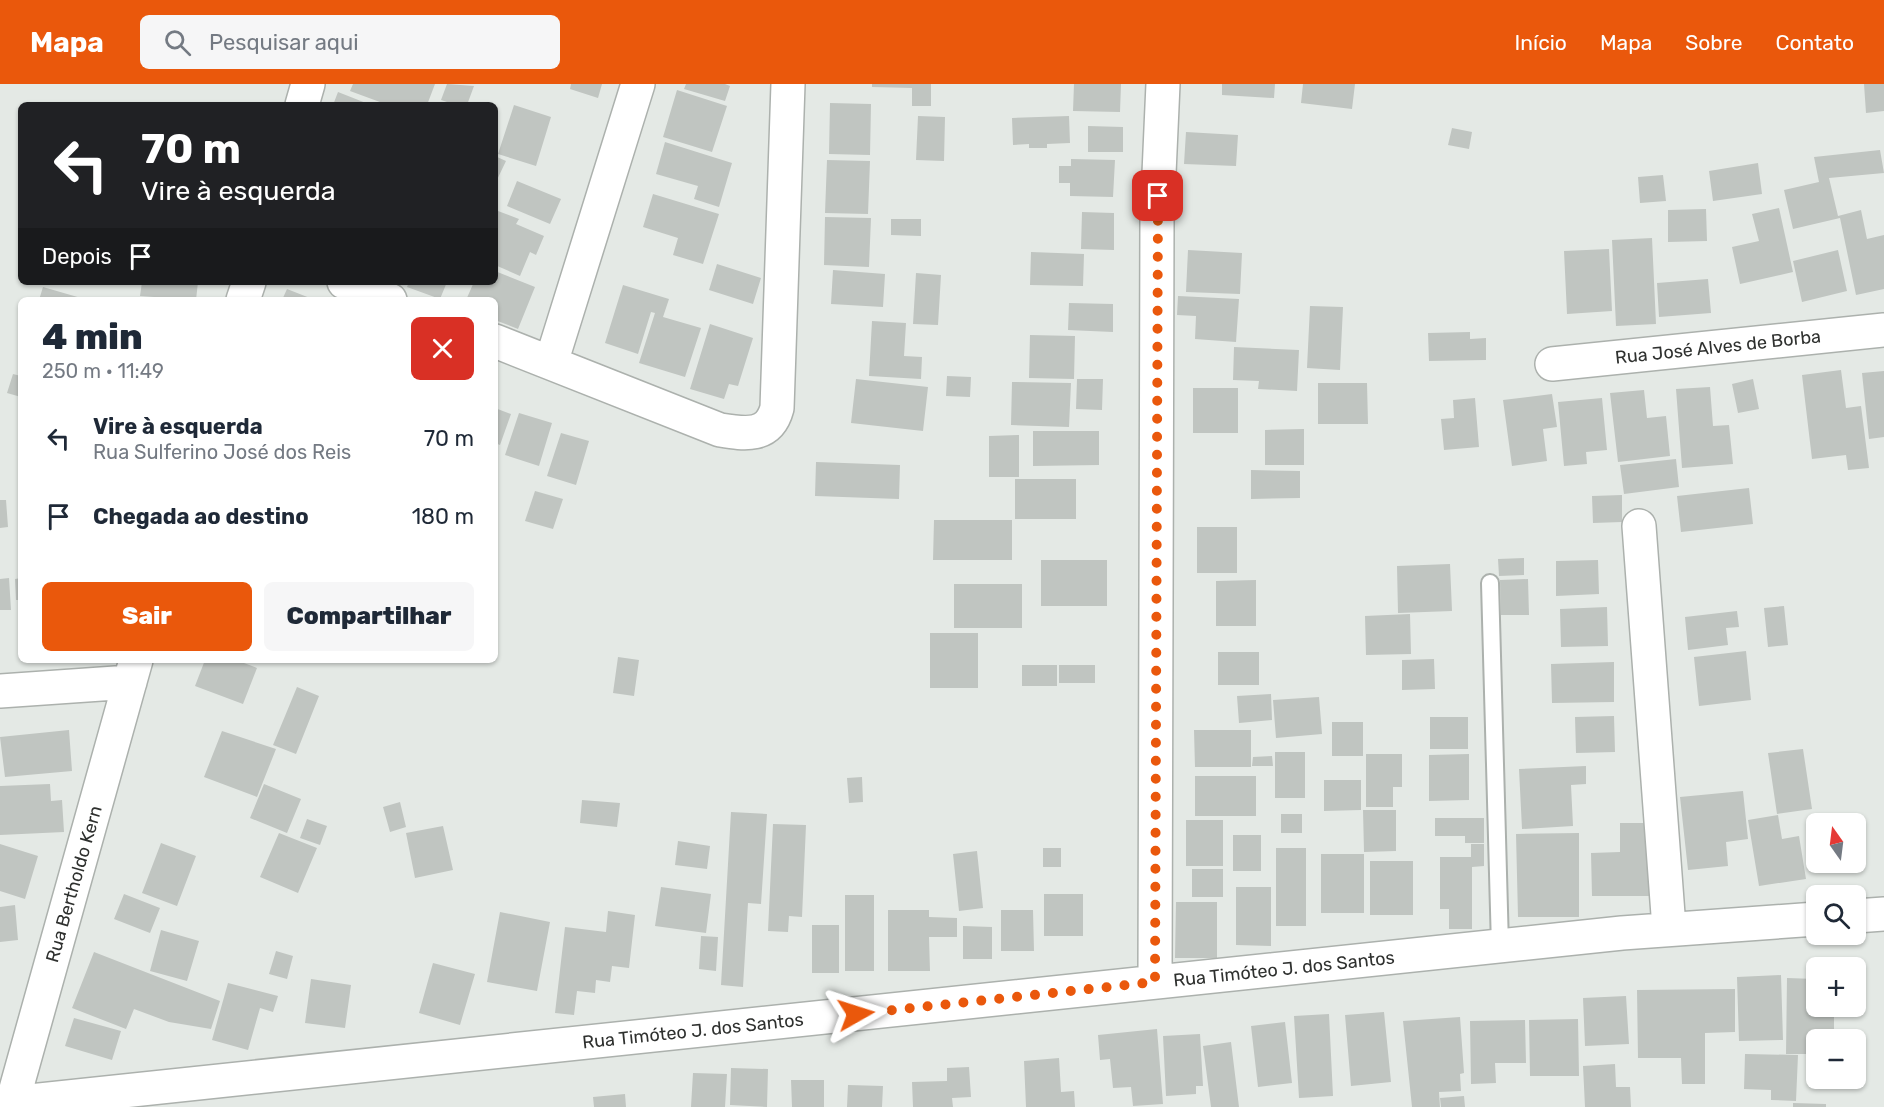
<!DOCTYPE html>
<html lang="pt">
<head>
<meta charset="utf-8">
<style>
	:root { --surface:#fff; --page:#f6f6f7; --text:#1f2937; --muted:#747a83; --accent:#ea580c }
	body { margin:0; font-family:Rubik,sans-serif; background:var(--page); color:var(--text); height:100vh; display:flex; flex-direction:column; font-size:22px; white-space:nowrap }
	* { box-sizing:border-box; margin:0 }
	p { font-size:20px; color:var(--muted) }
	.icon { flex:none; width:33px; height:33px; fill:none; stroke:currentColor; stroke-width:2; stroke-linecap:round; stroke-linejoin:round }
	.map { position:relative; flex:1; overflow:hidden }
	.side { position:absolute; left:18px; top:213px; width:480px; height:366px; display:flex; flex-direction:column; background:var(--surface); border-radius:9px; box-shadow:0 2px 4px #0004 }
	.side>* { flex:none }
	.top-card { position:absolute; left:18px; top:18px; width:480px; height:183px; border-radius:9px; box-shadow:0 2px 4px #0004; background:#202124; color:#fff; overflow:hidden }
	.needle { width:39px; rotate:346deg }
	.controls { position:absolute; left:1806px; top:729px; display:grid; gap:12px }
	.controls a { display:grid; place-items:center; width:60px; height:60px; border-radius:9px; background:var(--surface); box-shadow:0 2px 4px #0004; font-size:30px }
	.pin { position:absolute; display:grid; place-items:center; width:51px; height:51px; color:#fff; margin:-26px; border-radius:12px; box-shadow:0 3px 9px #0006 }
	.me { position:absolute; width:66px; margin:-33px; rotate:84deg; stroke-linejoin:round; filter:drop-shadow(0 0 4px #0008) }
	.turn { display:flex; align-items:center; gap:21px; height:126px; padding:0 24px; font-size:27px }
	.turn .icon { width:78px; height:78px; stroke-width:2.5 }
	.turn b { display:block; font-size:42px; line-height:51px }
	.then { display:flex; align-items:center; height:57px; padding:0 24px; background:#0003; gap:12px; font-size:22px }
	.round { display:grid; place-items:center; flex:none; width:63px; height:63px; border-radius:9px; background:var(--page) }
	.head { display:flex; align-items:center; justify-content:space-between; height:102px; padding:0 24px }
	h1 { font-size:36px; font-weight:800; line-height:45px }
	.primary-button { display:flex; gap:12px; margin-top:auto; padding:12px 24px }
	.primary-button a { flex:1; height:69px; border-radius:9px; background:var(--accent); color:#fff; font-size:24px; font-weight:800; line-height:69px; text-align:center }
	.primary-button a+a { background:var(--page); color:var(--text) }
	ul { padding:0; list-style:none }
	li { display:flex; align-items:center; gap:18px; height:78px; padding:0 24px }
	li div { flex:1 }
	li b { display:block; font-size:22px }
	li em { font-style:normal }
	header { display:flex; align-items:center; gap:36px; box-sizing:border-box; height:84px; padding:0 30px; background:var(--accent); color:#fff }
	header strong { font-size:28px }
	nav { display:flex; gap:33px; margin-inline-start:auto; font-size:21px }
	.search { width:420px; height:54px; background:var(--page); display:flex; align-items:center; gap:15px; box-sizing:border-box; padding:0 21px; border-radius:9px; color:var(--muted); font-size:22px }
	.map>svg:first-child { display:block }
	.building { fill:#c0c5c1 }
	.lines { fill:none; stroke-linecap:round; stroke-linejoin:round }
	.service-casing { stroke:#acb1ad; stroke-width:20 }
	.minor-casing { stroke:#acb1ad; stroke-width:36 }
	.service { stroke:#fff; stroke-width:16 }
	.minor { stroke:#fff; stroke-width:33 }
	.route { stroke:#ea580c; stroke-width:10; stroke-dasharray:0 18 }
	.labels { text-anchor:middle; stroke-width:5; stroke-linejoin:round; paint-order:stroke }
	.street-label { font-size:18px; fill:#2f312f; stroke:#fff }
</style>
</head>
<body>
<header>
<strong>Mapa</strong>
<div class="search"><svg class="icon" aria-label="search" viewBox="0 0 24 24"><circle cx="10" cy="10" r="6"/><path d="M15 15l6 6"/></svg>Pesquisar aqui</div>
<nav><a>Início</a><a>Mapa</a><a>Sobre</a><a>Contato</a></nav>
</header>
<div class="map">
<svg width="1884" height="1023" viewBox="0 0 1884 1023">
	<rect width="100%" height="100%" fill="#e4e9e5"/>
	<path class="building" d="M353,0H435L427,21H388L350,7Z
		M447,0L474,2L467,21H456L441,16Z
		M571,0H602L598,14L570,5Z
		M686,0H725L730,2L725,17L684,5Z
		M872,0H931V22H912V4L872,3Z
		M1074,0H1121L1120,28L1073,27Z
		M1222,0H1275L1274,14L1222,11Z
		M1303,0H1355L1352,25L1301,19Z
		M1864,0H1884V27L1866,29Z
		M677,6L727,22L712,68L663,53Z
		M338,8L371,21H333Z
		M830,19L871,20L870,71L829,70Z
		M514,21L551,33L536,82L498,70Z
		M918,32L945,33L944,77L916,76Z
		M1069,32L1070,59L1047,60V64H1029V60L1013,61L1012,34Z
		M1088,42L1123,43V68H1088Z
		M1452,44L1472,48L1469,65L1448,61Z
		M1186,48L1238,51L1236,82L1184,80Z
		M665,58L732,79L719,123L694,115L698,102L656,90Z
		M1880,66L1884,89L1829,94L1838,132L1861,126L1867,155L1884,151V205L1856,211L1840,134L1793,145L1784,106L1819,98L1814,73Z
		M495,72L506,77L495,100Z
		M1071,75L1115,76L1113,113L1070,112V99H1059V82H1071Z
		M827,76L870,77L868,130L825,129Z
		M1758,79L1762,110L1713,117L1709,87Z
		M1663,91L1666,117L1640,119L1638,93Z
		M517,97L561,115L550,140L507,122Z
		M653,110L719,130L703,180L673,171L678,154L643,143Z
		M1779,124L1793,188L1740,200L1732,163L1759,157L1752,130Z
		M1706,125L1707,157L1668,158V126Z
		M498,127L519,135L516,140L544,152L536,171L530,168L520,192L495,181V133Z
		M1082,128L1114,129V166L1081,165Z
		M825,133L871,134L869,183L824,181Z
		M891,135H921V152L891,151Z
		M1652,154L1656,240L1616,242L1612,156Z
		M1609,165L1612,227L1567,230L1564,167Z
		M1188,166L1242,169L1240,210L1186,208Z
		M1838,166L1847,207L1802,218L1793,177Z
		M1031,168L1084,170L1083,202L1030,201Z
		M717,180L761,194L753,220L709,206Z
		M833,186L885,190L883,223L831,220Z
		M495,187L535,203L518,245L495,236V216H466L474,198H495Z
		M916,189L941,191L938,241L913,240Z
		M1708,195L1711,229L1659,233L1657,199Z
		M142,198H198L196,216L140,212Z
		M409,198H447L440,215L407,203Z
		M623,201L669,215L663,233L701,244L685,293L639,279L655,229L651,228L638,270L605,259Z
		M43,203L81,214L80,216H39Z
		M287,205L315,216H282Z
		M1178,212L1239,215L1236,258L1195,255L1196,232L1177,231Z
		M1069,219L1113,220V248L1068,246Z
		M1310,222L1343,223L1340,286L1307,284Z
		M872,237L906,239L904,272L922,273L921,295L869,292Z
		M710,240L753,254L738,302L729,300L724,315L690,305Z
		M1470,248V255L1486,254V276L1429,277L1428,249Z
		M1030,251L1075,252L1074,295L1029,294Z
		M1234,263L1299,266L1297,307L1258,305L1259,297L1233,296Z
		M1841,286L1846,324L1861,322L1869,384L1848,386L1846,371L1812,375L1802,291Z
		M1884,287V353L1869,355L1862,289Z
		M13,290L21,292V313L7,309Z
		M947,292L971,293L970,313L946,312Z
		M856,295L928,303L923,347L851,339Z
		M1077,295H1103L1102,326L1076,325Z
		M1753,295L1759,325L1738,329L1732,300Z
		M1012,298L1071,299L1069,343L1011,341Z
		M1318,299H1367L1368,340H1318Z
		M1710,303L1713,342L1729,341L1733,380L1682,384L1676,305Z
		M1193,304H1238V349H1193Z
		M1644,306L1647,334L1666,332L1670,372L1618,378L1610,309Z
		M1552,310L1557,343L1543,345L1547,377L1512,382L1503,316Z
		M1475,314L1479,363L1444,366L1441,335L1454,334L1453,316Z
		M1602,314L1607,366L1586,368L1587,380L1564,382L1558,318Z
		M495,324L511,330L500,361L495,359Z
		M519,329L552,339L539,382L505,371Z
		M1304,345V381H1265V346Z
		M1033,347H1099V381L1033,382Z
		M561,349L589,357L576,401L547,392Z
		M1019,351V393H989V352Z
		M1676,375L1679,403L1624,410L1620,381Z
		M816,378L900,381L899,415L815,412Z
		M1251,386L1300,387V414L1251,415Z
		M1015,395H1076V435H1015Z
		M1749,404L1753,440L1681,448L1677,412Z
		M535,407L563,415L553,445L525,437Z
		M1622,411V438L1593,439L1592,412Z
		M0,416H6L8,443L0,444Z
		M934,436H1012V476H933Z
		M1197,443H1237V489H1197Z
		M1524,474V491L1499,492L1498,475Z
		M1041,476H1107V522H1041Z
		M1598,476L1599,510L1556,512V477Z
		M1450,480L1452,527L1398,529L1397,482Z
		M9,494L11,526H0V495Z
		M21,494V516H16L15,495Z
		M1528,495L1529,531H1501L1500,496Z
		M1256,496V542H1216V497Z
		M954,500H1022V544H954Z
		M1784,522L1788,561L1768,563L1764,524Z
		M1607,523L1608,562L1561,563L1560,525Z
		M1737,527L1739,543L1726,544L1728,561L1688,566L1685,533Z
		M1410,530L1411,570L1366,571L1365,532Z
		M930,549H978V604H930Z
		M1746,567L1751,616L1699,622L1694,573Z
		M1218,568H1259V601H1218Z
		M618,573L639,576L634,612L613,609Z
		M1434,575L1435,605L1402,606V576Z
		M205,576H236L257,584L243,620L195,602Z
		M1614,578V618L1552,619L1551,580Z
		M1022,581H1057V602H1022Z
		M1059,581H1095V599H1059Z
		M297,603L319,612L296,670L273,661Z
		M1271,610L1272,636L1239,639L1237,612Z
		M1319,613L1322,650L1276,654L1273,616Z
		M1614,632L1615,668L1576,669L1575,633Z
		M1430,633H1468V665H1430Z
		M1332,638H1363V672H1332Z
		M69,646L72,687L5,693L0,653Z
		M1194,646H1251V683H1195Z
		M222,647L276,665L257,713L204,693Z
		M1803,665L1812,725L1777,730L1768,669Z
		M1275,668H1305V714H1275Z
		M1366,670H1402V703H1393V723H1366Z
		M1469,670V716L1429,717V671Z
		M1272,672L1273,682H1252L1253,673Z
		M1586,682V700L1571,701L1573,742L1522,745L1519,685Z
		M1195,692H1256V732H1195Z
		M862,693L863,718L849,719L847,694Z
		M1324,696H1361V726L1324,727Z
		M50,700L51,717L62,716L64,748L0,751V702Z
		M264,700L301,715L287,749L250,734Z
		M1743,707L1748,755L1726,758L1728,782L1688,786L1680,713Z
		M582,716L620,719L617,743L580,739Z
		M400,718L406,743L390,748L383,723Z
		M1363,726H1396V767L1364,768Z
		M731,728L767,730L761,820L748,819L743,903L721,901Z
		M1281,730H1302V749H1281Z
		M1778,731L1782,755L1799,752L1806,795L1759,802L1748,736Z
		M1435,734H1484V759H1465V752H1435Z
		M307,735L327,742L320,761L300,754Z
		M1186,736H1223V782H1186Z
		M1620,739H1659L1649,763L1650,812H1592L1591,769L1620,768Z
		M773,740L806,741L802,833L789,832L788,848L768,847Z
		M443,742L453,786L415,794L406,749Z
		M279,749L317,764L298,809L260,793Z
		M1579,749V833H1518L1516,750Z
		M1233,751H1261V787H1233Z
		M678,757L710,762L707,785L675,781Z
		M161,759L196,772L177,822L142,809Z
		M0,760L38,772L25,815L0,807Z
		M1471,760H1484V782L1472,783V845H1449V825H1440V773H1471Z
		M1043,764H1061V783H1043Z
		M1276,764H1306V842H1276Z
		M977,767L983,824L959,827L953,770Z
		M1321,770H1364V829H1321Z
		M1370,777H1413V831H1370Z
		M1192,785H1223V813H1192Z
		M661,803L711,810L706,849L655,842Z
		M1236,803H1271V862L1236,861Z
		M124,810L160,824L150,849L114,835Z
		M1044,810H1083V852H1044Z
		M845,811H874V887H845Z
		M1176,818H1217V874H1175Z
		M15,821L18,856L0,858V823Z
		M888,826H929V833L957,834V853H929L930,887H888Z
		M1001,826H1033L1034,867H1001Z
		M608,827L635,831L629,884L612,882L610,898L596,896L595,909L577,907L574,931L555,929L565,843L606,848Z
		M500,828L550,838L537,907L487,898Z
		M812,841H839V889H812Z
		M963,842L992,843V875H963Z
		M161,846L199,857L187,897L150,887Z
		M701,852L718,853L716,887L699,885Z
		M276,867L293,872L287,895L269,890Z
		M94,868L220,917L211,945L169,938L134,925L126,945L72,924Z
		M433,879L475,890L460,941L419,929Z
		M1781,891L1783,956L1739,957L1737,893Z
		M1787,894L1816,895V922H1834V956H1816V970H1786Z
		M311,895L351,901L345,944L305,939Z
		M228,899L278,912L273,928L260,924L248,966L212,956Z
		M1735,905V948L1705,949V1000H1682L1681,974H1638L1637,906Z
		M1626,912L1629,960L1585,962L1583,914Z
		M1384,928L1391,998L1351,1002L1345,931Z
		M1329,930L1333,1012L1299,1014L1294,932Z
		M1460,933L1464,989L1460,990L1461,1007L1439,1008L1440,1023H1412L1403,937Z
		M74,934L121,947L112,976L65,962Z
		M1578,935L1579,992H1530L1529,936Z
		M1525,936L1526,979H1495L1496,999L1471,1000L1470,937Z
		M1285,938L1292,999L1258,1003L1251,942Z
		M1157,945L1163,1020L1133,1022L1131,1003L1113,1004L1110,975L1100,976L1098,951Z
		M1200,950L1203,1002H1196V1010L1166,1012L1163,952Z
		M1231,958L1239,1023H1211L1203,962Z
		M1745,970L1798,971L1796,1017L1771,1016V1006L1744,1005Z
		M1059,974L1061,1008L1074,1007L1075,1023H1026L1024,977Z
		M1615,980L1616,1003H1630L1631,1023H1585L1583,982Z
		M969,983L971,1013L952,1014L953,1023H913L912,998L947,997V984Z
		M731,984L768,985L767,1023L730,1021Z
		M693,989L727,990L725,1023H691Z
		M791,996H824V1023H792Z
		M848,1001L883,1002L882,1023H847Z
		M625,1010L626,1023H594L593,1013Z
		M1464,1012L1465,1023H1441L1440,1014Z
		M1793,1019L1826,1020V1023H1793Z"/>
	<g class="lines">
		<g class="service-casing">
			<path id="service" d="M1490,499L1500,862"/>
		</g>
		<g class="minor-casing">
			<path id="minor" d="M302,21L308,0
				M344,198L390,216
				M243,216L249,198
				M495,257L720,346C745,350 769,354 777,324L788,0
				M551,279L638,0
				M1552,280L1884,246
				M1639,442L1669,844
				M0,607L130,598
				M1856,832L1884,830
				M1155,898L1157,134L1163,0
				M0,1020L1622,849L1816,835
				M11,1023L136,576"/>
		</g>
		<use href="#service" class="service"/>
		<use href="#minor" class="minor"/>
	</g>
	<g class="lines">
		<path class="route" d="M856,930L1155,898L1158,112"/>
	</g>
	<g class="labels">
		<g class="street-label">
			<text transform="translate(1718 263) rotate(-6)" y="6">Rua José Alves de Borba</text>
			<text transform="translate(74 800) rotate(-74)" y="6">Rua Bertholdo Kern</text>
			<text transform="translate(1284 885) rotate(-6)" y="6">Rua Timóteo J. dos Santos</text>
			<text transform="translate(693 947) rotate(-6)" y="6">Rua Timóteo J. dos Santos</text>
		</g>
	</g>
</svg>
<div class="controls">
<a><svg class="needle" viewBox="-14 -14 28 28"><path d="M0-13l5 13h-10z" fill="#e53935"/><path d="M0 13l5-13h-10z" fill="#747a83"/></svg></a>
<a><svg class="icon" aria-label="search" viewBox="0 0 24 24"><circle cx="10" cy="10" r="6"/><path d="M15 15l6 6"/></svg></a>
<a>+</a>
<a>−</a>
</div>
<div class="pin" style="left:1158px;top:112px;background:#d93025"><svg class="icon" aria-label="arrive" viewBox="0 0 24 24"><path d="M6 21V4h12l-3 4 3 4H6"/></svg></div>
<svg class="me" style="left:856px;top:930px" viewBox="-20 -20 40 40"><path d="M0-17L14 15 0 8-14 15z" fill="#ea580c" stroke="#fff" stroke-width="4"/></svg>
<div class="top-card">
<div class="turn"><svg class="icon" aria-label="left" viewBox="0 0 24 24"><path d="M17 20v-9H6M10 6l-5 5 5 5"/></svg><div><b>70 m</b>Vire à esquerda</div></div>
<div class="then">Depois<svg class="icon" aria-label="arrive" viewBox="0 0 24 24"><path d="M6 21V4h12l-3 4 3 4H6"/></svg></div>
</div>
<section class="side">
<div class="head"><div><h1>4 min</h1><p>250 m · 11:49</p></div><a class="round" style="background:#d93025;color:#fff"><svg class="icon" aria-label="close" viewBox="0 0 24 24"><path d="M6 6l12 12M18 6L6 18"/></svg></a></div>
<ul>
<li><svg class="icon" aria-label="left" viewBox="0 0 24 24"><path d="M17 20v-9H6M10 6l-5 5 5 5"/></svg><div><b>Vire à esquerda</b><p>Rua Sulferino José dos Reis</p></div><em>70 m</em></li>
<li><svg class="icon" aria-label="arrive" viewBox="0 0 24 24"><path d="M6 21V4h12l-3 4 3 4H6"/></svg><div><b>Chegada ao destino</b></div><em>180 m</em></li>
</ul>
<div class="primary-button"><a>Sair</a><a>Compartilhar</a></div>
</section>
</div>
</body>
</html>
